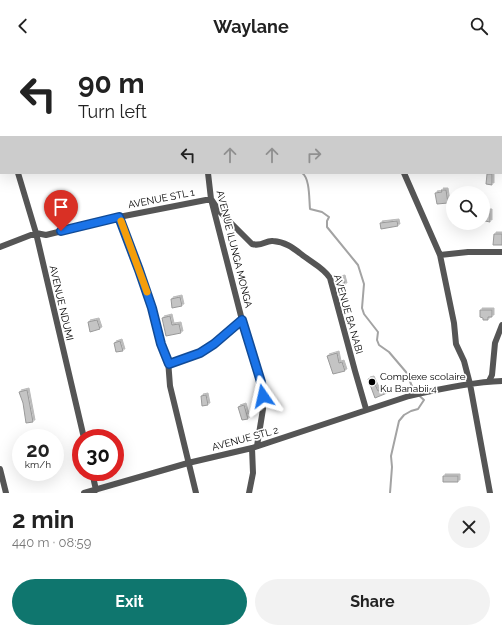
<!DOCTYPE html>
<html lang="en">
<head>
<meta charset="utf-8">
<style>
	:root { --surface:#fff; --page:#f2f2f2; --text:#222; --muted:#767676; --accent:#0f766e }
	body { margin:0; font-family:Raleway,sans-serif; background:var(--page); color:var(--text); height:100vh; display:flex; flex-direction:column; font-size:15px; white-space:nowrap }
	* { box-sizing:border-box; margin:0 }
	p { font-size:13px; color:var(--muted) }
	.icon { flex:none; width:22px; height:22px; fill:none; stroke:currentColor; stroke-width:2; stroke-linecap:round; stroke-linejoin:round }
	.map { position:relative; height:441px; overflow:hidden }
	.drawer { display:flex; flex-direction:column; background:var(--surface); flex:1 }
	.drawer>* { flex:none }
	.banner { position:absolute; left:0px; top:0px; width:502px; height:122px; box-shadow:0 4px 16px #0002; background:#fff; color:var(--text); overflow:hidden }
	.tools { position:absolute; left:446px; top:134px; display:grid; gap:8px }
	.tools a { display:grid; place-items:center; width:44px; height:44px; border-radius:50%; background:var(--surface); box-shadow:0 4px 16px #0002; font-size:20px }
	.speed { position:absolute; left:12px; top:377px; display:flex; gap:8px; font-size:20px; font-weight:700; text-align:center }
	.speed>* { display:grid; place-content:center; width:52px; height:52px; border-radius:50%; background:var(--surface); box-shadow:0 4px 16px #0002; line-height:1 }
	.speed small { font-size:10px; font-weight:400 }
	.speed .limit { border:6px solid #d22; background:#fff; color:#111 }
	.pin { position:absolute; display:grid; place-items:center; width:34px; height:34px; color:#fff; margin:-41px -17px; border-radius:50% 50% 50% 0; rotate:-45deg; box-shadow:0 0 4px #0007 }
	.pin .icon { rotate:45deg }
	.me { position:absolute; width:44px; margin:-22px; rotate:349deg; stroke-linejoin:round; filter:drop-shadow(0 0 3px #0008) }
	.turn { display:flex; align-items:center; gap:14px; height:84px; padding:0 12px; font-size:18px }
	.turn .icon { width:52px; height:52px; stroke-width:2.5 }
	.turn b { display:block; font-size:28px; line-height:34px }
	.lanes { display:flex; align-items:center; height:38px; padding:0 12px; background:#0003; justify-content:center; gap:20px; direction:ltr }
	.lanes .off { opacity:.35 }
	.round { display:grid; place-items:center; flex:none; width:42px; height:42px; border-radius:21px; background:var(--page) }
	.headline { display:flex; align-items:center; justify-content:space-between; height:68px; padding:0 12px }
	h1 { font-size:24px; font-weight:700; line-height:30px }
	.cta { display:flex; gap:8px; margin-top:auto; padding:8px 12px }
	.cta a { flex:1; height:46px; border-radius:24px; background:var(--accent); color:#fff; font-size:16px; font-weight:700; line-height:46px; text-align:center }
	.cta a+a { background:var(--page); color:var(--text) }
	header { display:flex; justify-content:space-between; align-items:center; height:52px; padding:0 12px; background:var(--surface); font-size:18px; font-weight:700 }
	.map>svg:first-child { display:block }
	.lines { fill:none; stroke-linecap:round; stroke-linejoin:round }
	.stream { stroke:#a3a3a3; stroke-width:2 }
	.building { fill:#c4c4c4; stroke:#999; filter:url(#shadow) }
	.minor { stroke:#555; stroke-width:6 }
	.route-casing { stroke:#114b97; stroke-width:10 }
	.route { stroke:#1a73e8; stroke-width:7 }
	.slow { stroke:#f59e0b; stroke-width:7 }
	.poi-dot { fill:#000; stroke:#fff; stroke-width:1.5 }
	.labels { text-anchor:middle; stroke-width:3.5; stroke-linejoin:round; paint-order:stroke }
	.street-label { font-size:10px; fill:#000; stroke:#fff }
	.poi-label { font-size:10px; fill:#000; stroke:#fff; text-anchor:start }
</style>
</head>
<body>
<header><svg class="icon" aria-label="back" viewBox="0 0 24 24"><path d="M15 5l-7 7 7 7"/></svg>Waylane<svg class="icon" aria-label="search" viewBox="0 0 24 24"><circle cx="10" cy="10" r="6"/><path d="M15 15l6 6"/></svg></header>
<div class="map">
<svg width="502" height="441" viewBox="0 0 502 441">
	<defs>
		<filter id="shadow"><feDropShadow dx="2" dy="-2" stdDeviation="0" flood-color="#0004"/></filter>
	</defs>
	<rect width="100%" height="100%" fill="#fff"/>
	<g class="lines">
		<path class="stream" d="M224,0V1
			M302,121C310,126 309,147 310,157L322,160L329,165L327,169V175L358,213L364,232L362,256L364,262L378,280L377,288L379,293L389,300L406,320L414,339L424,348L418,357L411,359L404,363L399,369L391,404L392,415L390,441"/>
	</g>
	<path class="building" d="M487,122H492V133L486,132Z
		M441,138H446L448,151L437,152L435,141L442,140Z
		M485,159H490V170L485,169Z
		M397,169L398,174L381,177L380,171Z
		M494,182H502V193H493Z
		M343,225L345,233H340L338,226Z
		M180,245L182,254L172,256L171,247Z
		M480,258H492V265H488V268H483V266L480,265Z
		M170,264L172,273L179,272L181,281L166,284L162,266Z
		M97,268L100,277L90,280L88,270Z
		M120,289L123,299L116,300L114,291Z
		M337,301L339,311L342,310L345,319L333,322L327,304Z
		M372,326L378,339L385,336L387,341L375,346L368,327Z
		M27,338L33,370L26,371L23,351L19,340Z
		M206,343L208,353L202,354L201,344Z
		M244,353L248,367L242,368L238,355Z
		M443,424H458V430H443Z"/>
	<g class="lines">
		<path class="minor" d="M61,0L62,1
			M177,0V1
			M364,0V1
			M385,0V1
			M455,1V0
			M0,62L1,65
			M501,77H502
			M18,121L36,181L84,386
			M208,121L211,147L242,268L261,330L263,344V357L257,394
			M404,121L440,203L454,271L456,292L464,309L470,332L490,441
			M119,165L152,256L161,292L168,308L170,334L196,441
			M0,195L36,181L46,183L119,165L211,147L219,159L252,192C263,195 265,188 273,189C285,190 292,195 301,202C312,211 323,215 330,226L355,319L366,357
			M440,203L468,200H502
			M169,312L200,301L214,292L242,268
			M489,329L492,323L495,291L502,273
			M0,417L6,441
			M92,420L96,438
			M84,441L188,411L252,396L409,344C439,337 471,330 502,329
			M249,441L253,421L252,396"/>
	</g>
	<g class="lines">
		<g class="route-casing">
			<path id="route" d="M61,179L119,165L139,218L152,256L161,292L169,312L200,301L214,292L242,268L261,330L263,344"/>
		</g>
		<use href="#route" class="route"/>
		<path class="slow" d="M121,169L147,240"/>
	</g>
	<circle class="poi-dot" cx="372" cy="330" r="4"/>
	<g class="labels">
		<g class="street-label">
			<text transform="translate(161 146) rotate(-11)" y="4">AVENUE STL 1</text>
			<text transform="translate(235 197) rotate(76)" y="4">AVENUE ILUNGA MONGA</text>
			<text transform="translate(62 251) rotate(77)" y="4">AVENUE NDUMI</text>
			<text transform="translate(349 262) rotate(74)" y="4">AVENUE BA NABI</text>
			<text transform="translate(245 386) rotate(-15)" y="4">AVENUE STL 2</text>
		</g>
		<g class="poi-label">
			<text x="380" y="328">Complexe scolaire<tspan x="380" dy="12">Ku Banabii 4</tspan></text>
		</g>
	</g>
</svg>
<div class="tools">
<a><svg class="icon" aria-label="search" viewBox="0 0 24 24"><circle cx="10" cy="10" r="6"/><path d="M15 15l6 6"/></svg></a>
</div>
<div class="speed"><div>20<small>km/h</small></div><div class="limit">30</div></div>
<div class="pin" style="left:61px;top:179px;background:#d93025"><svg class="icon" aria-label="arrive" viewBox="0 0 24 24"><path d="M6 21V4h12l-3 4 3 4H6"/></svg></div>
<svg class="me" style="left:263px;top:344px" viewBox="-20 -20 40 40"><path d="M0-17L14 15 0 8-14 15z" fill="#1a73e8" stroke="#fff" stroke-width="4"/></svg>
<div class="banner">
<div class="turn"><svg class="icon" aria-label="left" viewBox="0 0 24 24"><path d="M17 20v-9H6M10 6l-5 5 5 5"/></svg><div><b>90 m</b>Turn left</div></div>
<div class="lanes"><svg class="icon" aria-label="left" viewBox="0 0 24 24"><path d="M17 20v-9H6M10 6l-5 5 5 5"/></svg><svg class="icon off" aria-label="ahead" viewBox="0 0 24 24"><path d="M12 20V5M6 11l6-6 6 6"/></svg><svg class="icon off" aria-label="ahead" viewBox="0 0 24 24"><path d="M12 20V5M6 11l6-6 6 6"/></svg><svg class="icon off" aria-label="right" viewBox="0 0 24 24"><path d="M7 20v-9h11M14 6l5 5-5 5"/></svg></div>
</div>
</div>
<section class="drawer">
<div class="headline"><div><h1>2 min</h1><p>440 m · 08:59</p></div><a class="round"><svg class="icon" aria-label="close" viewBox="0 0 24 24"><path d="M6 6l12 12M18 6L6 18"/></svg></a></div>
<div class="cta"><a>Exit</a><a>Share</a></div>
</section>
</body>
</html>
